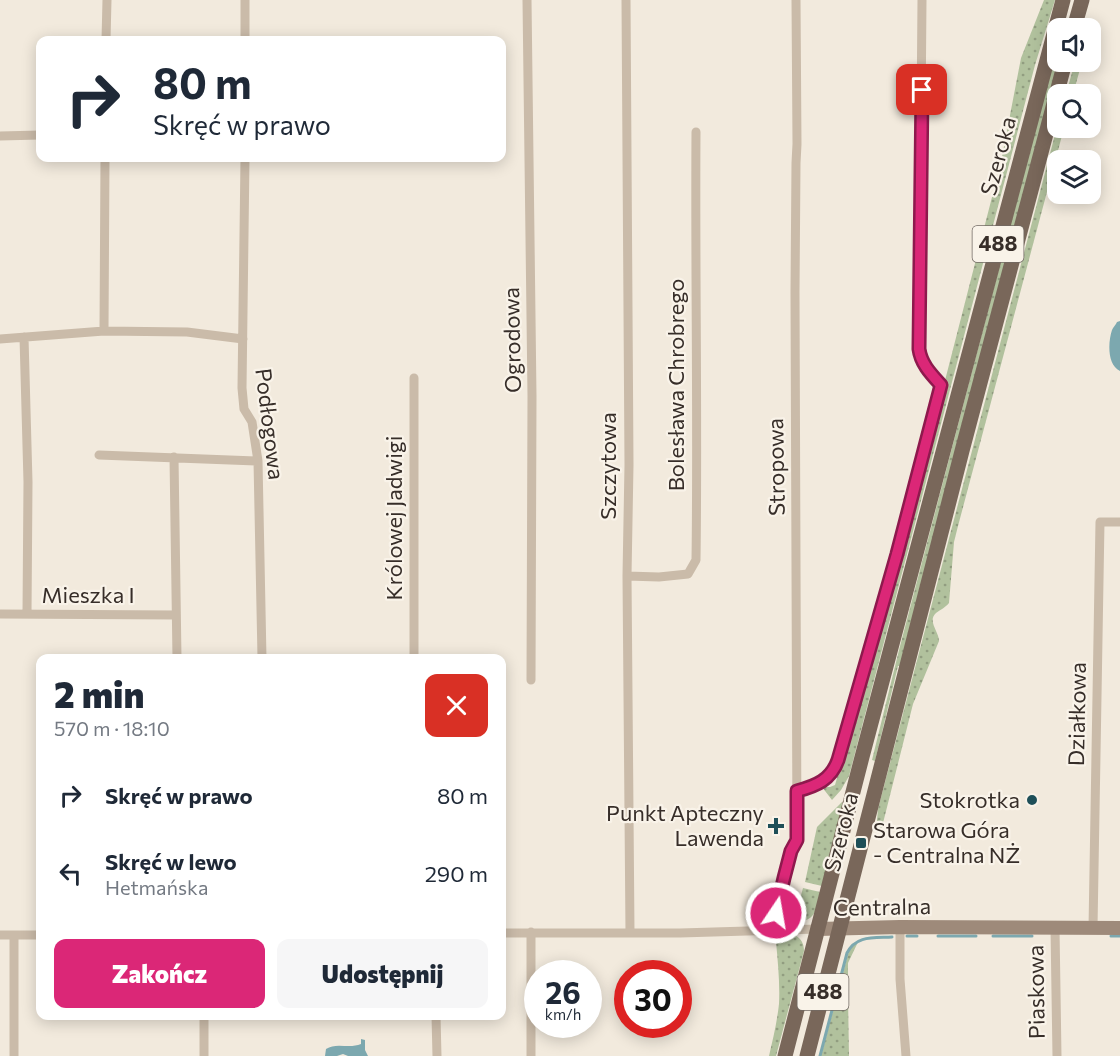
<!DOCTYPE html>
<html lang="pl">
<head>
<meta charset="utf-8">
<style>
	:root { --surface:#fff; --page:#f6f6f7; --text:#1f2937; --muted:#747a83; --accent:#db2777 }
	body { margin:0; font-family:Commissioner,sans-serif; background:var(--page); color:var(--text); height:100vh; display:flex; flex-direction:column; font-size:22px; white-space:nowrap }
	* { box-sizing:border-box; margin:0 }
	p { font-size:20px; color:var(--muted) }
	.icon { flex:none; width:33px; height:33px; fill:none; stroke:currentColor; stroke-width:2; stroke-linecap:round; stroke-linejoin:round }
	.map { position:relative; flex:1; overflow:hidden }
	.panel { position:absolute; left:36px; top:654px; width:470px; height:366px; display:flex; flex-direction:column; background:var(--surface); border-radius:12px; box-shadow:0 3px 15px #0003 }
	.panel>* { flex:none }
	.top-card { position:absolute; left:36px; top:36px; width:470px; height:126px; border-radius:12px; box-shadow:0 3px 15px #0003; background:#fff; color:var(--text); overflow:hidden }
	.fabs { position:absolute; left:1047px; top:18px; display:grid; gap:12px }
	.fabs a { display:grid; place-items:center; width:54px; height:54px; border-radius:12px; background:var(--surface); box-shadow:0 3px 15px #0003; font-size:30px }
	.speed { position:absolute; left:524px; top:960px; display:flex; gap:12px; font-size:30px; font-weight:700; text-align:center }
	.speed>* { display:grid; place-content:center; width:78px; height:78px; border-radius:50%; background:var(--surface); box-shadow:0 3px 15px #0003; line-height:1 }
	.speed small { font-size:15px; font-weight:400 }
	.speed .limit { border:9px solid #d22; background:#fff; color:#111 }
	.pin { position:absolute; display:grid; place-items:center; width:51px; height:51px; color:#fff; margin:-26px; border-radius:12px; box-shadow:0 3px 9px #0006 }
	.me { position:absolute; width:66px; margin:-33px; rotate:12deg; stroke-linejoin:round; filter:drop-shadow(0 0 4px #0008) }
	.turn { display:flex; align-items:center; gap:21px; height:126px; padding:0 18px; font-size:27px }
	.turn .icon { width:78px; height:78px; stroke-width:2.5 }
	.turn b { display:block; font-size:42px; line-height:51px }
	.round { display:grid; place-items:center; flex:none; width:63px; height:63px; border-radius:12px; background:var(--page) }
	.head { display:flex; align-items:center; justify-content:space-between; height:102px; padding:0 18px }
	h1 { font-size:36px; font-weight:800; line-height:45px }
	.button { display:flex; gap:12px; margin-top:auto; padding:12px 18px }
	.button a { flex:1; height:69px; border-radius:12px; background:var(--accent); color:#fff; font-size:24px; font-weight:800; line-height:69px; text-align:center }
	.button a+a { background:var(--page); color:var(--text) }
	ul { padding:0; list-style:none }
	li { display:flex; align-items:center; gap:18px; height:78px; padding:0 18px }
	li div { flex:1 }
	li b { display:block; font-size:22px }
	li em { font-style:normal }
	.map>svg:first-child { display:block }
	.grass { fill:url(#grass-dots) }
	.water { fill:#7ca8af }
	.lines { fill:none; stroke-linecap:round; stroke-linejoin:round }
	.stream { stroke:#7ca8af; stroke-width:3 }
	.street { stroke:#cabba9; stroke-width:9 }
	.secondary { stroke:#9e8a7a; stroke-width:14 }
	.primary { stroke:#79675a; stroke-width:15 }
	.route-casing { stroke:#8e194d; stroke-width:15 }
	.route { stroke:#db2777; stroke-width:10 }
	.poi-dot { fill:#1e4f58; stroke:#f9f3e9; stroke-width:2 }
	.labels { text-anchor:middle; stroke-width:4.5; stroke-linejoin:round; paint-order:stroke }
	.shield { fill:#f9f3e9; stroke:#716963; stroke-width:1.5 }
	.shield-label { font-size:21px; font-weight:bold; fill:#372e29 }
	.street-label { font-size:22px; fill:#372e29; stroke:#f9f3e9 }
	.poi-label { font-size:22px; fill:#372e29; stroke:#f9f3e9; text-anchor:end }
</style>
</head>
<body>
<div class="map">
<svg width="1120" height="1056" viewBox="0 0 1120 1056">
	<defs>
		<pattern id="grass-dots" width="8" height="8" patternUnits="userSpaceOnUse" patternTransform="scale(1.5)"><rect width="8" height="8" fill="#b1c19d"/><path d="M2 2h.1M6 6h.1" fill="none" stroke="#919d80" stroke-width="1.8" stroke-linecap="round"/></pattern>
	</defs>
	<rect width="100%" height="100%" fill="#f2eadd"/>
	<path class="grass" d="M1044,0H1055L1035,65L986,252L849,776L841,790L832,800L822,787H830L835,785L839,771L930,439L1001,162L1021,58Z
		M1057,47L1058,62L900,666H898L875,761L872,760L899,650Z
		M1075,62H1082L1073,94H1066Z
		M1057,127L1064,128L958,526L954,542L949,603C945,608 941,609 936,613C927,621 939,632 939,641L913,704L881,831H876L878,809Z
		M842,802L843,803L822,886L805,882L817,827Z
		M803,888L820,892C815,912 817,920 794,923L788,918L783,907L788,904L798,906Z
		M793,934C801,938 804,943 804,951L776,1056H769C773,1039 777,1022 779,1004C780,984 778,963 776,942C779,934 785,935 793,934Z
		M858,942L848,963V986L845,988C846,993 843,998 844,1002L846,1003L848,996L849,1056H821L848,954L851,947Z"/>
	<path class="water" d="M1120,321V371C1107,365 1108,342 1112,330C1113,327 1116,325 1117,322Z
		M361,1039L365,1040V1050L368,1056H348L343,1054L337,1056H325L326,1049C336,1042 349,1049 361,1044Z"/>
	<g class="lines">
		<path class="stream" d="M907,936H917
			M938,936H976
			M993,936H1032
			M1111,936H1120
			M820,1056L847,953C856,935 874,938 892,937"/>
		<path class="street" d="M245,0V40
			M527,0L532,396L531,680
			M626,0L629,465L627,576L630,932
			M106,40L107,0
			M0,136L40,135
			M245,158L242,388L244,409L252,422L258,461L262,658
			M104,331L105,158
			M24,337L28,482L27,614
			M0,339L104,331L187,332L243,339
			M99,455L258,461
			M174,457L177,658
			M627,576L659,577L688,574L696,560C698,417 695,275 696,132
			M0,614L176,615
			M414,658V378
			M797,791C817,785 831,781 838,760L897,554L941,385C931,374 921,364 919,349L922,0
			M900,927V979L906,1056
			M1055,928L1057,1056
			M1093,928L1100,522H1120
			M774,930C777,905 784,862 797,840L795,292L796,163L797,144L796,0
			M531,932V1056
			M501,933H680L818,929
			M0,935H40
			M436,1016L437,1056
			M14,1056V935
			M204,1056V1016"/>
		<path class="secondary" d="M818,929L900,927L1120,928"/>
		<path class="primary" d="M1074,28L1082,0
			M785,1056L862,757L1063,0
			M807,1056L962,451L1065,62"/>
	</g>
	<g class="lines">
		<g class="route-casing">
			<path id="route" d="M776,913L784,878L791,851L797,840V791C816,786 831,780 838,760L897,554L941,385C931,374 921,364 919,349L922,90"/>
		</g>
		<use href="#route" class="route"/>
	</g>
	<g class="poi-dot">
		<circle cx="1032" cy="800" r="6"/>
		<path d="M773 817h6v6h6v6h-6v6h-6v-6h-6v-6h6z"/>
		<rect x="855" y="837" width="12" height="12" rx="3"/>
	</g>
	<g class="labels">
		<g class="shield">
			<rect x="972.5" y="226" width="51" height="36" rx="4.5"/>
			<rect x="797.5" y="974" width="51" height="36" rx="4.5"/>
		</g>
		<g class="shield-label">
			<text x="998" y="251">488</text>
			<text x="823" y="999">488</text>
		</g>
		<g class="street-label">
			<text transform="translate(998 156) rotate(-75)" y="8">Szeroka</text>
			<text transform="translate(512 340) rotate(-91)" y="8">Ogrodowa</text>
			<text transform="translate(676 385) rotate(-90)" y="8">Bolesława Chrobrego</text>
			<text transform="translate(270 424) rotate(83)" y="8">Podłogowa</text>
			<text transform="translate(608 466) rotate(-90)" y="8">Szczytowa</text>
			<text transform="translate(776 467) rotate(-91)" y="8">Stropowa</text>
			<text transform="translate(394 518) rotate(-90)" y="8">Królowej Jadwigi</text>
			<text x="88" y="603">Mieszka I</text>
			<text transform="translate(1077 714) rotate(-89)" y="8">Działkowa</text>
			<text transform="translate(841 832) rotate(-76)" y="8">Szeroka</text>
			<text transform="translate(882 907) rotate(-1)" y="8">Centralna</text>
			<text transform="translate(1036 992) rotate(-91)" y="8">Piaskowa</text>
		</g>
		<g class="poi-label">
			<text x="1020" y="808">Stokrotka</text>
			<text x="764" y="821">Punkt Apteczny<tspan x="764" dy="25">Lawenda</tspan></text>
			<text x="873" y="838" text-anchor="start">Starowa Góra<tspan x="873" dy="25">- Centralna NŻ</tspan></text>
		</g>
	</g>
</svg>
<div class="fabs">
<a><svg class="icon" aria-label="sound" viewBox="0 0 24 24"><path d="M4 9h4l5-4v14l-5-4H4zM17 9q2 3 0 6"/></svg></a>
<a><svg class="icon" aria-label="search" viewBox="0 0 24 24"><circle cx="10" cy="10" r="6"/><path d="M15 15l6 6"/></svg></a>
<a><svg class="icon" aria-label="layers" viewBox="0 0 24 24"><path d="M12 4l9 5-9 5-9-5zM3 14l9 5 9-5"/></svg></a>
</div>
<div class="speed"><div>26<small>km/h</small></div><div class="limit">30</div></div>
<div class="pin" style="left:922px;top:90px;background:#d93025"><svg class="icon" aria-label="arrive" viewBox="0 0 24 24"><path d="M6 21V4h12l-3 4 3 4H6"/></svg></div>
<svg class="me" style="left:776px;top:913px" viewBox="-20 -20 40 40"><circle r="17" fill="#db2777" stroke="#fff" stroke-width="3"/><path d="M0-11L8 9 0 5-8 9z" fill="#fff"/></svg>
<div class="top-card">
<div class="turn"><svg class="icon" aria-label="right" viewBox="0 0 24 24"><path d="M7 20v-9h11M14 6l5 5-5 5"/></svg><div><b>80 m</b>Skręć w prawo</div></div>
</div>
<section class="panel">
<div class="head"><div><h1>2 min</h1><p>570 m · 18:10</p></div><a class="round" style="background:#d93025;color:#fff"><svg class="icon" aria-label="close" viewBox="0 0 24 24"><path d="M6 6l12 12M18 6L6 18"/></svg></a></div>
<ul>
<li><svg class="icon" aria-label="right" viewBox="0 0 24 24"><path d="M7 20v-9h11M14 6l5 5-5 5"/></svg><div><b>Skręć w prawo</b></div><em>80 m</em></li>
<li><svg class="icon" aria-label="left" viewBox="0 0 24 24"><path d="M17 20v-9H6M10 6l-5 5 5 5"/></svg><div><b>Skręć w lewo</b><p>Hetmańska</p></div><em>290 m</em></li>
</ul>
<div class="button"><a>Zakończ</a><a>Udostępnij</a></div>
</section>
</div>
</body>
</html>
